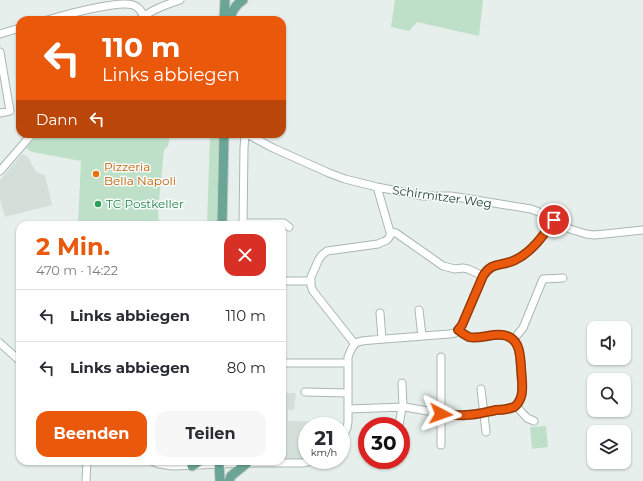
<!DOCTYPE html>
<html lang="de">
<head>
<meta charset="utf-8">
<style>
	:root { --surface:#fff; --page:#f7f7f7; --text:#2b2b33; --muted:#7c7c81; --line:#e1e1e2; --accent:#ea580c }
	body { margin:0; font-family:Montserrat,sans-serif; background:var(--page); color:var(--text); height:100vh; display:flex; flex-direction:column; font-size:15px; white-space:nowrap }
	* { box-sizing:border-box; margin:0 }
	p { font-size:13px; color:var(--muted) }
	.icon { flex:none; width:22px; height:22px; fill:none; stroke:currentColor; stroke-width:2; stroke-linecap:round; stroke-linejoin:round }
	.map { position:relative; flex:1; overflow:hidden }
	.side { position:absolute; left:16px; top:221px; width:270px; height:244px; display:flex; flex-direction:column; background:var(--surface); border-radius:12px; box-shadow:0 1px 3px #0004 }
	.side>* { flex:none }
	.guide { position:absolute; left:16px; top:16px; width:270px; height:122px; border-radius:12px; box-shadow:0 1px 3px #0004; background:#ea580c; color:#fff; overflow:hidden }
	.controls { position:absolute; left:587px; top:321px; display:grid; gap:8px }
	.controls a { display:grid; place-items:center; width:44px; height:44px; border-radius:8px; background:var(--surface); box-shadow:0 1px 3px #0004; font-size:20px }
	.speed { position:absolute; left:298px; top:417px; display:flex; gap:8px; font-size:20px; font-weight:700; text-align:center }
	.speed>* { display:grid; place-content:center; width:52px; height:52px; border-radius:50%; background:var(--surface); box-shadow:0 1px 3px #0004; line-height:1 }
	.speed small { font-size:10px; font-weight:400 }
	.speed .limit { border:6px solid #d22; background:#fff; color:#111 }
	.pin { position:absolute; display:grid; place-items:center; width:34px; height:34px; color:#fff; margin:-17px; border:2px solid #fff; border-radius:50%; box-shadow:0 1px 4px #0007 }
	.me { position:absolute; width:44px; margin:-22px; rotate:94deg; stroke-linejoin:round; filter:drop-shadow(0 0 3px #0008) }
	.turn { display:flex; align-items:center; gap:14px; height:84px; padding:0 20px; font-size:18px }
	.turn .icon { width:52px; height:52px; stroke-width:2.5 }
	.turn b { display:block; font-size:28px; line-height:34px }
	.then { display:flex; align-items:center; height:38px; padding:0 20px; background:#0003; gap:8px; font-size:15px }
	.round { display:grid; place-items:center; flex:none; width:42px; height:42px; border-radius:12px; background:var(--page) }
	.head { display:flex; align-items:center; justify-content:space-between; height:68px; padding:0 20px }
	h1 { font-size:24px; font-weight:700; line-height:30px; color:var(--accent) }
	.action { display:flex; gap:8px; margin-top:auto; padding:8px 20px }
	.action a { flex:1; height:46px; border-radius:12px; background:var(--accent); color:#fff; font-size:16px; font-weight:700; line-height:46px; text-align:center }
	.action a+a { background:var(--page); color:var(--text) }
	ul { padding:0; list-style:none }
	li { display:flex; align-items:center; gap:12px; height:52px; padding:0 20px; border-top:1px solid var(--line) }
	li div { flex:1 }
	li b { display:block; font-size:15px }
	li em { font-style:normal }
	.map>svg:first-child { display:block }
	.built { fill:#d4dfda }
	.green { fill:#bfe0c8 }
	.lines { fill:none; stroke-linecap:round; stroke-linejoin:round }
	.minor-casing { stroke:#a8b8b2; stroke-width:9 }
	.major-casing { stroke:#c2cac8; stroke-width:11 }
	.minor { stroke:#fff; stroke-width:7 }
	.major { stroke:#6aa596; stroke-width:9 }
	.route-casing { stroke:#983908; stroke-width:10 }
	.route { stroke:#ea580c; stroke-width:7 }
	.food-dot { fill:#e8710a; stroke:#f7fbf9; stroke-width:1.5 }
	.leisure-dot { fill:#2e9e5b; stroke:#f7fbf9; stroke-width:1.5 }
	.labels { text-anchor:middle; stroke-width:3; stroke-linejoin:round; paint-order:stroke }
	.food-label { font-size:12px; fill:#c56008; stroke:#f7fbf9; text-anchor:start }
	.street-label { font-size:12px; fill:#24423a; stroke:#f7fbf9 }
	.leisure-label { font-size:12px; fill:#27864d; stroke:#f7fbf9; text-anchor:start }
</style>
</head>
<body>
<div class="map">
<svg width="643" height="481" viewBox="0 0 643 481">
	<rect width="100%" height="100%" fill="#e6efeb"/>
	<path class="built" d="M22,154L28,157L36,172L45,175L52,205L5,217L0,199V180Z
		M282,393H296L294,410H288V421L342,422L341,432V426H307V459L304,460L282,458Z"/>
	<path class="green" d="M395,0H483L479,36L417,22L409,31L391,27Z
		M39,134H195V137L170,136L168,146L164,150L158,210L159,225H78L81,161L32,152L26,148Z
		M210,134H220L219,225H207Z
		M546,426L548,447L532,449L530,427Z"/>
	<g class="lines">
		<g class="minor-casing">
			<path id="minor" d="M47,20C64,15 119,0 133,5C139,7 141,11 144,16
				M139,20C151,10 165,5 180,0
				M0,34L20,28
				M0,52L10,111L0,113
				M247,134L273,148L329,173L345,179L377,187L423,196H451L531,209L544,214L570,229L586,234L594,235L605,234L643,230
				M0,171L32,134
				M377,187L390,232L396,233L443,266L455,269L463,268L468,269L483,276
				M244,223H284L289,227
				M243,225L244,148L245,134
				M282,281H310
				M419,310L422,336
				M380,313L382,339
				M513,340L523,328L543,279L563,278
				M0,343L20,361
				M354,343L313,291L311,286V277L319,259L322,255L327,251L378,244L387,240L390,236V232
				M282,363H348
				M402,383L403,407
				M481,389L486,432
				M305,392L348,393
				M516,406L527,418L534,421
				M348,409L405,407L433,412L449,414L466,415L505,409L516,406L521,396L522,390L519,349C511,324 485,341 469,337C465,336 462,333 458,330
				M399,426L402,407
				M341,441L347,428L348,422V357C354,341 356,341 372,340L449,334L455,333L460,328L462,325L483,276C492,261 501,267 515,260C532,252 543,236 554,220
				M441,445V357
				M152,461L159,464L173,466L247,463H303L316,460
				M86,481L87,461"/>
		</g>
		<g class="major-casing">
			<path id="major" d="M224,20L225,0
				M229,20C232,12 235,5 243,0
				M222,225L224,134
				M219,461L220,481
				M192,466L200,461
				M229,481L231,476L247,463"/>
		</g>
		<use href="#minor" class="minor"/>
		<use href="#major" class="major"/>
	</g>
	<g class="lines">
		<g class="route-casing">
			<path id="route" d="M441,414C449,414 457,416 466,415C476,415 486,412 496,410C502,410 509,409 514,407C517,405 520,400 521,397C524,389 521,374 521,366C520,356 520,344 511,338C499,330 481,340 469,337C465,335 462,333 458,330L462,325L483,276C492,261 501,267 515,260C532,252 543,236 554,220"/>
		</g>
		<use href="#route" class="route"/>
	</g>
	<circle class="food-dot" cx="96" cy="174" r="4"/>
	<circle class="leisure-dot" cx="98" cy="204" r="4"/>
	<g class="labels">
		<g class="food-label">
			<text x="104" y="171">Pizzeria<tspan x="104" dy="14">Bella Napoli</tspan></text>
		</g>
		<g class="street-label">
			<text transform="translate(442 197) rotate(8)" y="4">Schirmitzer Weg</text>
		</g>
		<g class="leisure-label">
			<text x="106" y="208">TC Postkeller</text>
		</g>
	</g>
</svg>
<div class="controls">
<a><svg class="icon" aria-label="sound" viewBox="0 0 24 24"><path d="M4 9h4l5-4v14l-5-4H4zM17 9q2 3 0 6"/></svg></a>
<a><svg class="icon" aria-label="search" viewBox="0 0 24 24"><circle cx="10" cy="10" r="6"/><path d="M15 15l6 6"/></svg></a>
<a><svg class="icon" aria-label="layers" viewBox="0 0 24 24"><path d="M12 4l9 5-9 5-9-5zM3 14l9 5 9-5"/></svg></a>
</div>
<div class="speed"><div>21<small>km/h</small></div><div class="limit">30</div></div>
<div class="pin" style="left:554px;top:220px;background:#d93025"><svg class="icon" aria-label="arrive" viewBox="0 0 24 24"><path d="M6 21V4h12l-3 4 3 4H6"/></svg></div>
<svg class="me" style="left:441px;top:414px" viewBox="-20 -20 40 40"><path d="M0-17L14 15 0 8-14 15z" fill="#ea580c" stroke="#fff" stroke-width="4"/></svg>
<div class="guide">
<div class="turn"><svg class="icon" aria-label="left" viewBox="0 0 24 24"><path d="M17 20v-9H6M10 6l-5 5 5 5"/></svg><div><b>110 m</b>Links abbiegen</div></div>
<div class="then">Dann<svg class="icon" aria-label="left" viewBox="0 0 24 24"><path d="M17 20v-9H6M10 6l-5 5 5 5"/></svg></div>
</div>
<section class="side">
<div class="head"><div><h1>2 Min.</h1><p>470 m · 14:22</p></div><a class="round" style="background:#d93025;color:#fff"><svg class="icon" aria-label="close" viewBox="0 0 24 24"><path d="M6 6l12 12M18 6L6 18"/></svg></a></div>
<ul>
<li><svg class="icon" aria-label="left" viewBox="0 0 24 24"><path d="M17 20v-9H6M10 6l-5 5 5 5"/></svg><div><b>Links abbiegen</b></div><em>110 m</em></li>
<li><svg class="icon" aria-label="left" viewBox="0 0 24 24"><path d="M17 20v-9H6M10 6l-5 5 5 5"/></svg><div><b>Links abbiegen</b></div><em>80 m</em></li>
</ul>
<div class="action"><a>Beenden</a><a>Teilen</a></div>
</section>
</div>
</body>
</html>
